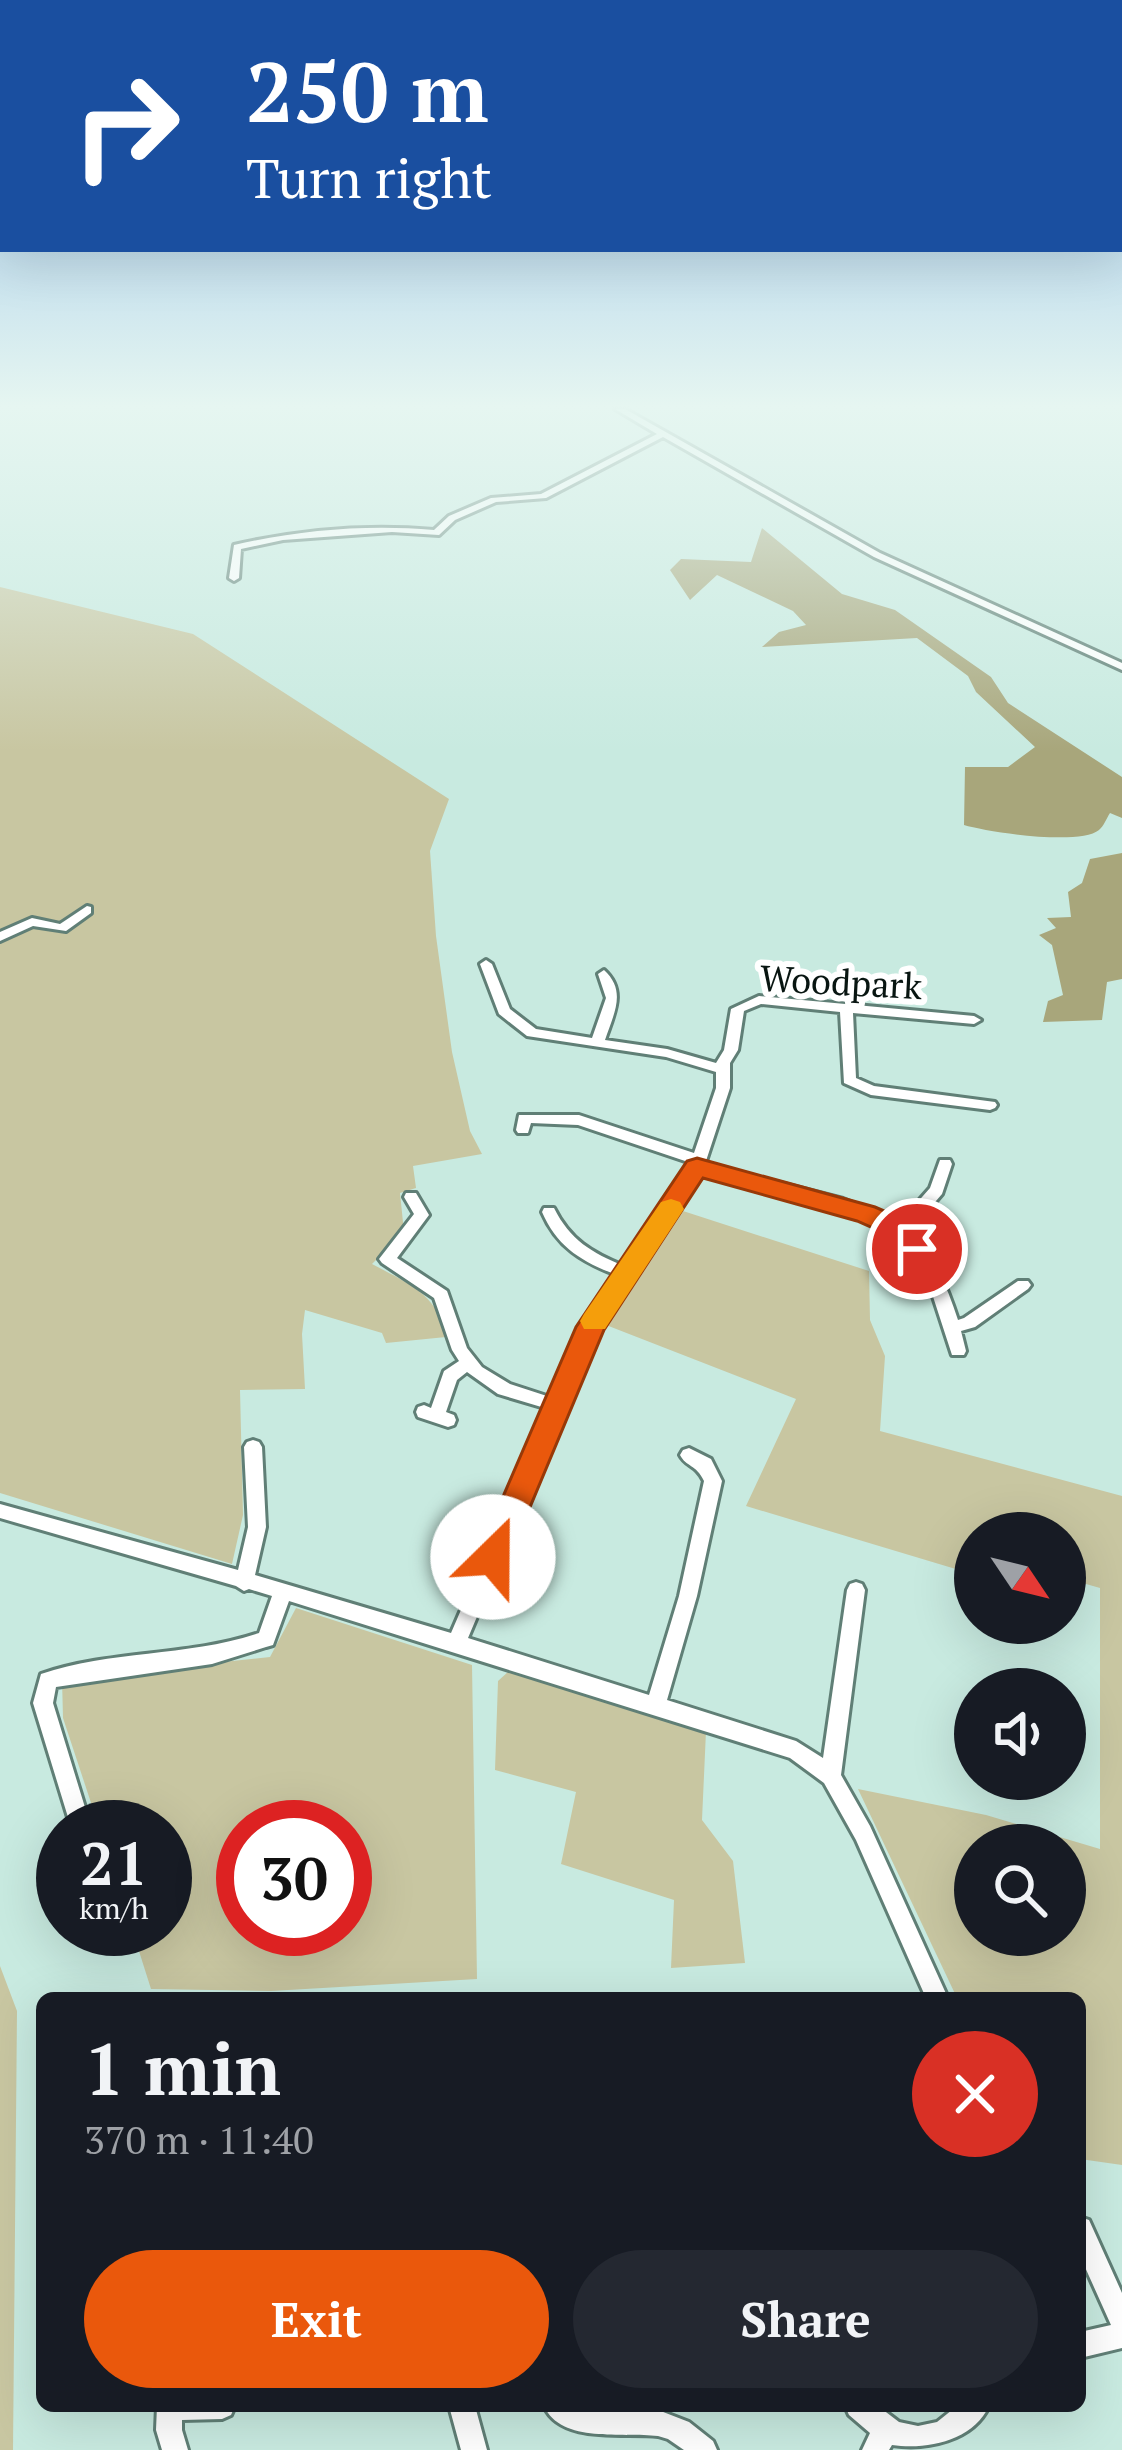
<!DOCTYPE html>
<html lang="en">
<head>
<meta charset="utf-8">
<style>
	:root { --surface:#171b24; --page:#242831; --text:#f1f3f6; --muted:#9ea1a6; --accent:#ea580c }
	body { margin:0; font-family:"PT Serif",serif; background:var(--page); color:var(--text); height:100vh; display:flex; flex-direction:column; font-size:45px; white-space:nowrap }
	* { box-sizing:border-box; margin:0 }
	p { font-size:39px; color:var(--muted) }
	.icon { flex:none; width:66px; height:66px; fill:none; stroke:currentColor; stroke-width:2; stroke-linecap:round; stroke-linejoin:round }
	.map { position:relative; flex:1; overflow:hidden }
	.drawer { position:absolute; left:36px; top:1992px; width:1050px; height:420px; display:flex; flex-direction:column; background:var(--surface); border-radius:18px; box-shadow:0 12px 48px #0002 }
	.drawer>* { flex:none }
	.banner { position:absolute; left:0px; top:0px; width:1122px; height:252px; box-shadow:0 12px 48px #0002; background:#1a4fa0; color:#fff; overflow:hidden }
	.needle { width:78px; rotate:125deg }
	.controls { position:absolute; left:954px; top:1512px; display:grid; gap:24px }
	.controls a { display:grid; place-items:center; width:132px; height:132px; border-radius:50%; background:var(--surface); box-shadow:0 12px 48px #0002; font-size:60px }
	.speed { position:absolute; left:36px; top:1800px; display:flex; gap:24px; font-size:60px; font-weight:700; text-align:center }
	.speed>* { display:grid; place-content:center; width:156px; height:156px; border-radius:50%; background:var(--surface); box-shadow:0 12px 48px #0002; line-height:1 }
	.speed small { font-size:30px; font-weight:400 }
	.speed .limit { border:18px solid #d22; background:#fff; color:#111 }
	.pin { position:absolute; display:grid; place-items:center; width:102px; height:102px; color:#fff; margin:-51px; border:6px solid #fff; border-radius:50%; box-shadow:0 3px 12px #0007 }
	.me { position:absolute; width:132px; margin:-66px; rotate:23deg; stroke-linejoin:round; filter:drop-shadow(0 0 9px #0008) }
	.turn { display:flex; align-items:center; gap:42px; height:252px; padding:0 48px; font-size:54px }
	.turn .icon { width:156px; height:156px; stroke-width:2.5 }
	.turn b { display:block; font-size:84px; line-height:102px }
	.round { display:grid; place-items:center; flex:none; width:126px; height:126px; border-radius:63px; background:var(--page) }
	.head { display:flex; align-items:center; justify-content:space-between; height:204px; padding:0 48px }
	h1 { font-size:72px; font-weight:700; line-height:90px }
	.action { display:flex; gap:24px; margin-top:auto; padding:24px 48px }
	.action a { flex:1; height:138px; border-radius:72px; background:var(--accent); color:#fff; font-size:48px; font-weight:700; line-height:138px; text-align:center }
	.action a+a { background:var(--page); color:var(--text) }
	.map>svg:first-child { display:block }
	.green { fill:#c8c6a1; fill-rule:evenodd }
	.forest { fill:#a8a67b }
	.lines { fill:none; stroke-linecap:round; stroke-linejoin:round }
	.street-casing { stroke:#607f76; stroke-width:6 }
	.street { fill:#fff; fill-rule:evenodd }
	.route { fill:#ea580c; stroke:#983908; stroke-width:3 }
	.slow { fill:#f59e0b }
	.labels { text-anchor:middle; stroke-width:12; stroke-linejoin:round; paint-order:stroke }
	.street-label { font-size:36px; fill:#081511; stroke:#fff }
</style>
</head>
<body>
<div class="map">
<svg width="1122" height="2450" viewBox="0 0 1122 2450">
	<rect width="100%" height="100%" fill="#c8eae0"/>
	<path class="green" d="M0,587L193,634L449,799L430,851L436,936L452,1052L470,1131L482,1154L413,1166L416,1188L400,1193L404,1232L372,1264C407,1283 439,1294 446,1337L386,1343L382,1333L305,1310L302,1334L305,1389L240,1390L243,1515L232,1564L0,1493Z
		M683,1211L869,1271L870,1320L885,1356L880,1431L1122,1496V2165L1080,2159V1998H957L858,1789L986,1815L1100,1849V1588L1065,1578V1533H975L969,1573L746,1506L796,1399L606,1325L664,1231ZM1065,1845V1935H975V1845Z
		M296,1608L472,1665L477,1979L271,1991L151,1989L132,1929H165V1827H99L63,1718L62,1679L270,1657ZM243,1827H345V1929H243Z
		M509,1671L706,1731L702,1820L733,1861L745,1963L671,1968L674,1900L561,1864L576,1792L495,1770L498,1681Z
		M0,1966L17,2011L13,2450H0Z"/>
	<path class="forest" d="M762,528L842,594L895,610L991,677L1008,703L1122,777V818L1110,813C1106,819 1104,826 1099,830C1080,846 987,832 964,825L965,767H1008L1035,747L976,692L968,676L917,638L762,647L779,632L806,625L793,611L717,575L690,600L670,570L681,559L751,562Z
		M1122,853V979L1107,982L1102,1020L1043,1022L1048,1001L1063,995L1052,945L1039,935L1056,928L1047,918L1071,917L1068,892L1082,883L1090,859Z"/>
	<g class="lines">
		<g class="street-casing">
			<path id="street" d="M615,409H625L880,553L1122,663V670L874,557L663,437L546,498L496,502L455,520L439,535L392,532L283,540L241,549L239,578L234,581L229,578L234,545C299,530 367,524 434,530L449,516L491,498L541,494L657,434Z
				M87,906L91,907V913L66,931L33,926L0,941V932L32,918L60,924Z
				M486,960L492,964L510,1009L536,1029L592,1038L606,998L598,974L604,970C627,991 614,1013 605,1040L667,1049L716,1063L724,1050L731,1009L759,996L974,1016L981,1020L974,1024L853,1013L856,1078L874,1086L995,1102L997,1105L995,1108L990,1110L871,1095L844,1083L840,1012L761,1004L744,1011L738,1050L730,1063V1088L705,1164L843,1199L900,1222L930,1188L940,1160H950L952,1164L942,1194L911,1230C934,1256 947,1286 958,1320L964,1318L1018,1281H1028L1031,1285L1028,1289L975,1327L961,1331L966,1351L964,1355H952L925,1272L899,1236L884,1226L834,1207L701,1173L598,1329L468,1638L649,1695L679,1596L704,1481C696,1464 686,1467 680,1455L683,1450L689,1448L711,1459L722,1481L697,1596L667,1700L796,1741L823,1758L847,1590L850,1584L856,1582L862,1584L865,1590L841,1775L870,1826L948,1998H926L856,1840L824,1783L790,1758L289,1601L273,1645L266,1647L212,1664L56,1687L53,1703L91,1827H71L33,1703L41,1674C111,1650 188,1657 259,1633L272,1596L249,1589L244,1591L236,1586L0,1518V1504L238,1570L248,1527L244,1447L247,1442L253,1440L259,1442L262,1447L266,1527L255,1575L451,1633L548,1409L498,1394L467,1372L457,1380L446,1412L454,1415L456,1420L454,1425L448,1427L418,1417L416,1412L418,1407L424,1405L431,1408L444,1371L459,1361L452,1350L434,1298L382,1263L379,1259L414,1214L404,1197L406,1193H416L429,1215L397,1258L447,1291L467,1348L482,1367L510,1384L553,1398L583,1327L617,1275C582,1262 557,1247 542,1212L544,1208H554C570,1240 592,1253 624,1266L690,1166L691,1163L578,1125L531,1123L528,1133H518L516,1130L519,1115H579L694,1153L716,1088V1072L666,1057L527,1036L499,1014L480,964Z
				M1080,2217L1089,2220L1122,2293V2348L1080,2358V2332L1111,2325L1080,2256Z
				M157,2406H235L231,2415L222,2419L182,2420V2430L188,2450H162L156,2430Z
				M449,2406H475L487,2450H461Z
				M544,2406L658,2410L689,2422L713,2441L717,2450H684L668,2439L658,2436C624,2432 561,2444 544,2406Z
				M845,2406H878L899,2422L918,2426L937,2422L957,2406H989C973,2441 927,2450 892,2445L889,2450H862L870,2433L849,2415Z"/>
		</g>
		<use href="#street" class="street"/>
	</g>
	<linearGradient id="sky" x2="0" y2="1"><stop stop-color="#8dbce8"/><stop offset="0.54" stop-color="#e6f6f1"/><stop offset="1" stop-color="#e6f6f1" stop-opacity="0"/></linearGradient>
	<rect width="1122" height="752" fill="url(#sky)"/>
	<path class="route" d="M697,1158L875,1207L912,1223L931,1249L917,1259L907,1256L893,1237L857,1221L703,1178L604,1330L505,1567L493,1571L482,1567L477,1557L576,1327L687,1161Z"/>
	<path class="slow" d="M671,1199L680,1202L684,1209L680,1215L605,1329H584L580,1321L584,1314L661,1202Z"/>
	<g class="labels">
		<g class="street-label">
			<text transform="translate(841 982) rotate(3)" y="13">Woodpark</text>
		</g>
	</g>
</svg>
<div class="controls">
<a><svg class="needle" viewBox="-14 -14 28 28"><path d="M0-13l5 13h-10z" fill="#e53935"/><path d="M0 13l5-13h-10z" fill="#9ea1a6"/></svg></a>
<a><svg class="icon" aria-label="sound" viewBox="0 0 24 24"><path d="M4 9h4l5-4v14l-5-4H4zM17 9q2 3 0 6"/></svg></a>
<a><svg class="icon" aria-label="search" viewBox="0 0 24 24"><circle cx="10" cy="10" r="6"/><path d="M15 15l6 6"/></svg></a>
</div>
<div class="speed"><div>21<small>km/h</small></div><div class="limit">30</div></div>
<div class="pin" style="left:917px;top:1249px;background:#d93025"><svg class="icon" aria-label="arrive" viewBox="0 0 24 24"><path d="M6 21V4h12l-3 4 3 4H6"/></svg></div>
<svg class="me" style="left:493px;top:1557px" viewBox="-20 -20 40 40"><circle r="19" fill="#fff"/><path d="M0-13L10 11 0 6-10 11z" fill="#ea580c"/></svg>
<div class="banner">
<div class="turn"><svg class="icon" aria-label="right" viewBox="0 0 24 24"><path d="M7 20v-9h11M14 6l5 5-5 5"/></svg><div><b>250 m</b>Turn right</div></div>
</div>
<section class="drawer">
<div class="head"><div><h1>1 min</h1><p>370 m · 11:40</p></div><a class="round" style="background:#d93025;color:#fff"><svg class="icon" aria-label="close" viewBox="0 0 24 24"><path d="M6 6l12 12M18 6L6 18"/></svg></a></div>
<div class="action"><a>Exit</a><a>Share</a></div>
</section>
</div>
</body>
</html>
